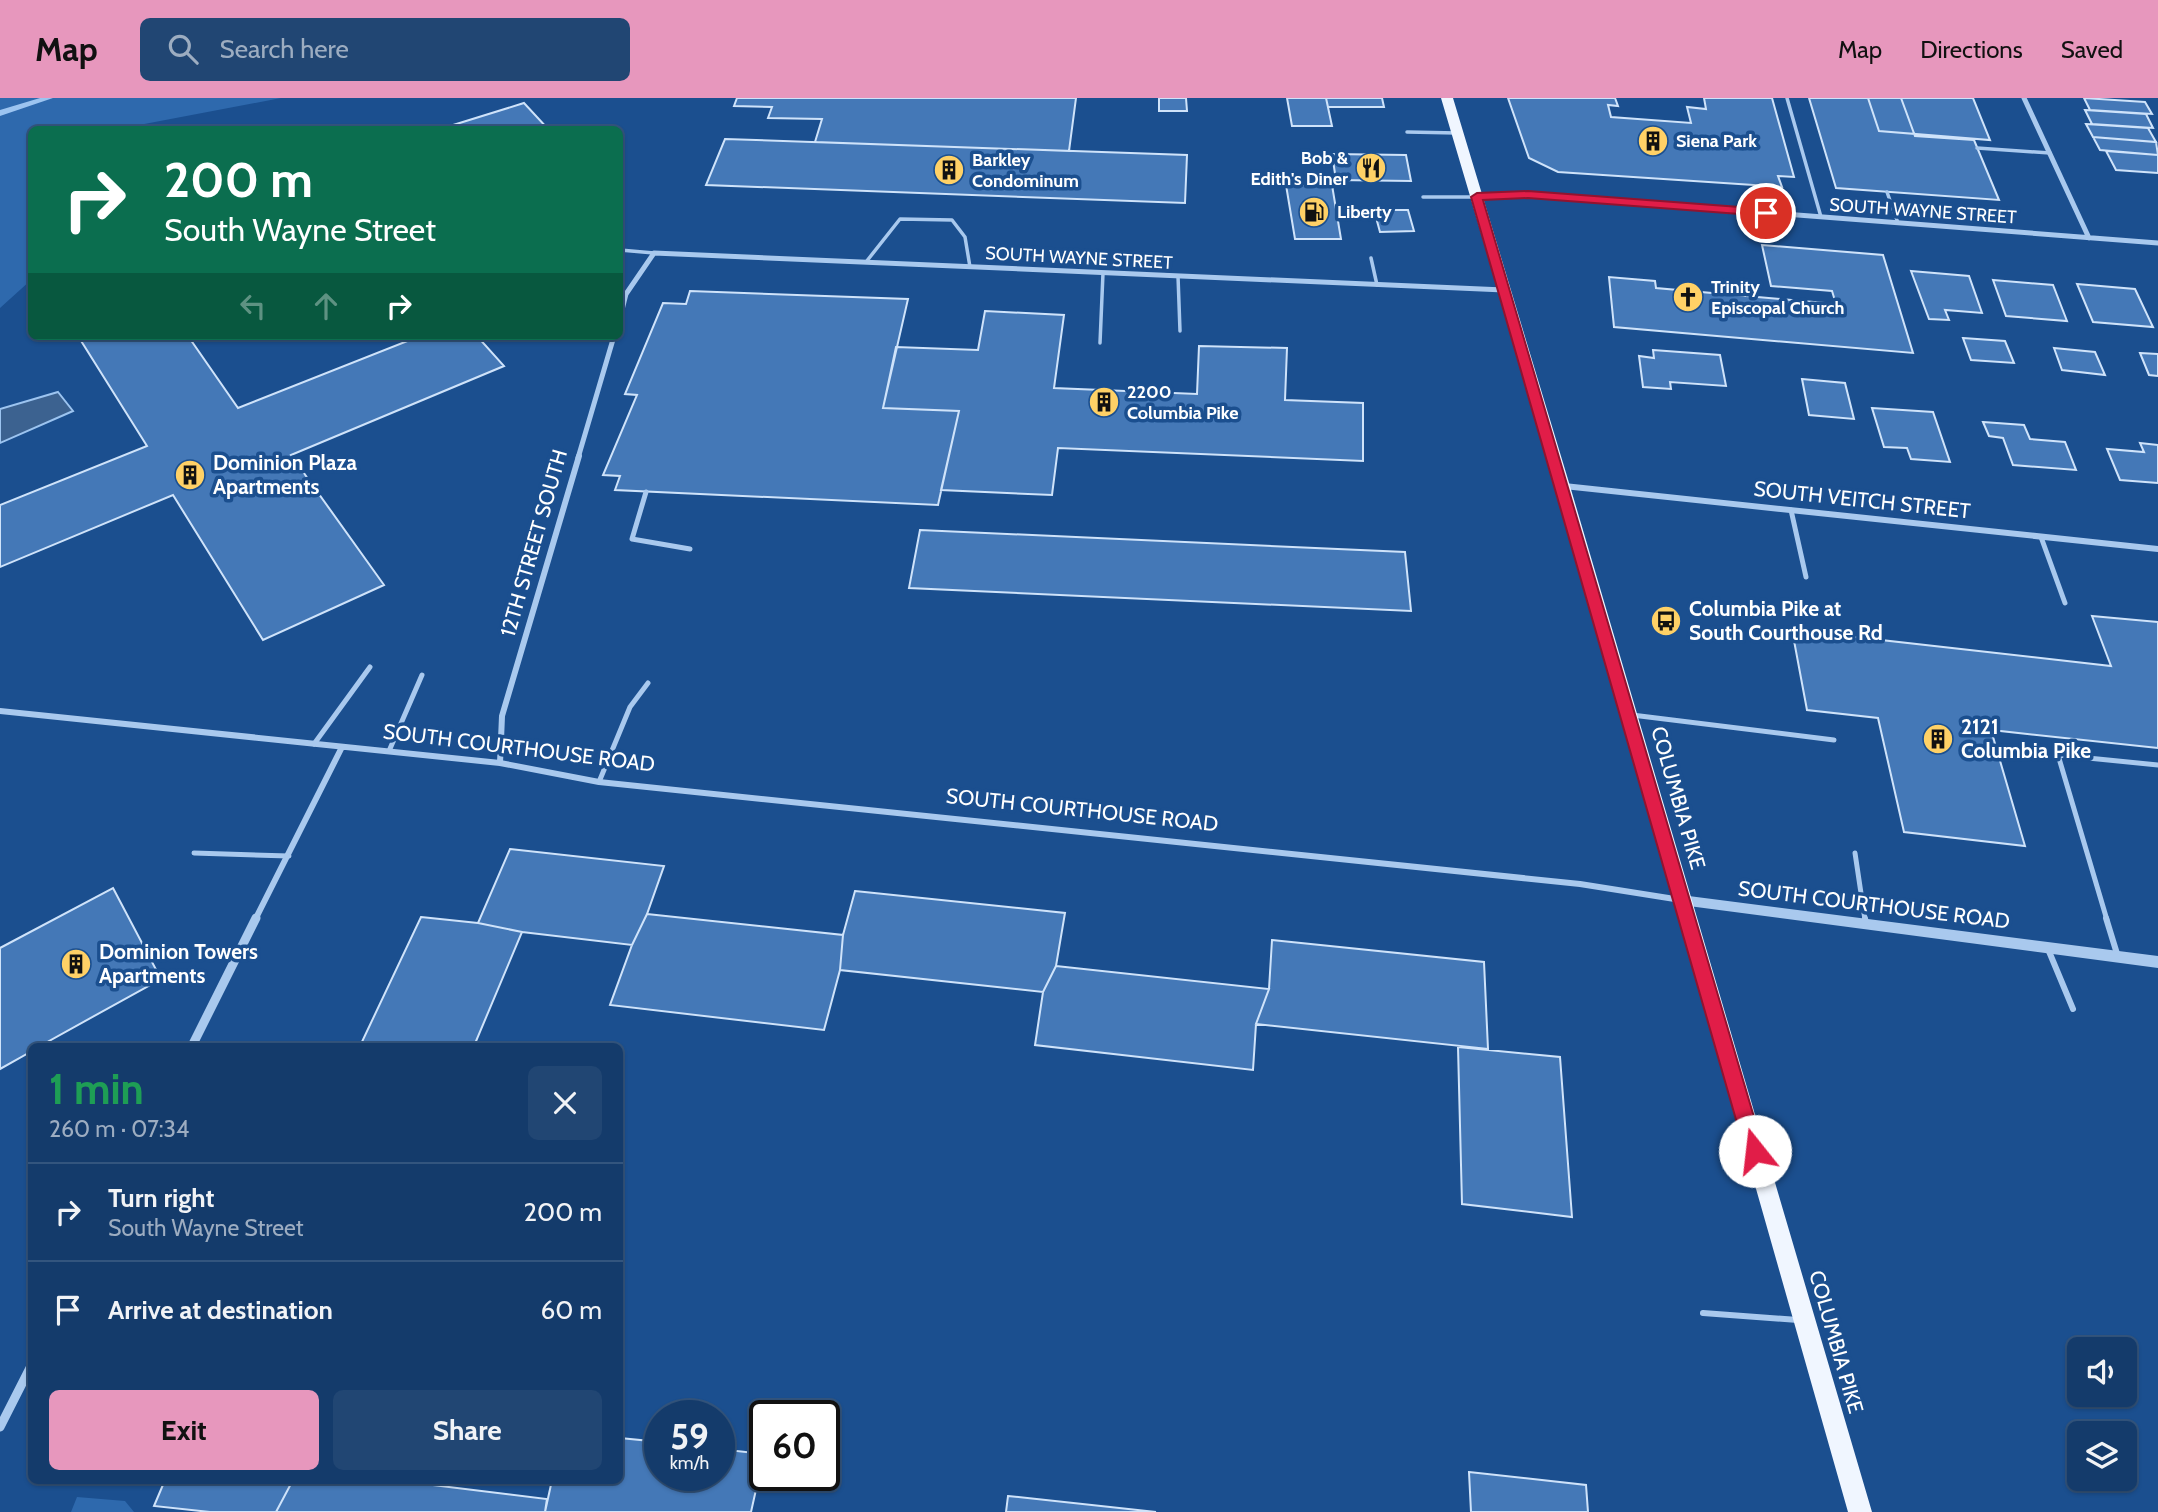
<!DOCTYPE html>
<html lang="en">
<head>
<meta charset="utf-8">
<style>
	:root { --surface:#143b6b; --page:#214673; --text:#f1f3f6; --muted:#9dadc1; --line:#33557e; --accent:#e797bd }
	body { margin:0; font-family:Cabin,sans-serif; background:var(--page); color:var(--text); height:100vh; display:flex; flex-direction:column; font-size:26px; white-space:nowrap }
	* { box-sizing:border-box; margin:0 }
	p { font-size:23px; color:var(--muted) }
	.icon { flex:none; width:38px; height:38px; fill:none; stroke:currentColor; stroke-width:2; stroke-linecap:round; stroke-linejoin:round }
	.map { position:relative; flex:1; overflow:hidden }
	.sheet { position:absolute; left:28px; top:945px; width:595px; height:441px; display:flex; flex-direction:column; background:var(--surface); border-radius:10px; box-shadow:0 2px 5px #0004,0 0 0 2px var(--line) }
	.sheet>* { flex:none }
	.guide { position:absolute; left:28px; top:28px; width:595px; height:214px; border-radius:10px; box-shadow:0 2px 5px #0004,0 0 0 2px var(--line); background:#0b6e4f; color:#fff; overflow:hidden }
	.buttons { position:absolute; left:2067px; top:1239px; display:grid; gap:14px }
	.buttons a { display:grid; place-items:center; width:70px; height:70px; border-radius:10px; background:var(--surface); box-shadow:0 2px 5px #0004,0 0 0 2px var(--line); font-size:35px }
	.speed { position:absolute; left:644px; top:1302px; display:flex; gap:14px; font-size:35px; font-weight:700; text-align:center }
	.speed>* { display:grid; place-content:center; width:91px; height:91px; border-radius:50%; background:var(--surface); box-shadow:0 2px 5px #0004,0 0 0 2px var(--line); line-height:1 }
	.speed small { font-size:18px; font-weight:400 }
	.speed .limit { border:4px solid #111; border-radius:10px; background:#fff; color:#111 }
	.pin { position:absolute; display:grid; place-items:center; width:60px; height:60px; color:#fff; margin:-30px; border:4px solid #fff; border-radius:50%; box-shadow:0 2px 7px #0007 }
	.me { position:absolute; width:77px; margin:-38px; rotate:344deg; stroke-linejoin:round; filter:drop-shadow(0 0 5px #0008) }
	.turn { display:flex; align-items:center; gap:24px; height:147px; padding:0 21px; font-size:32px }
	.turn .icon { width:91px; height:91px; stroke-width:2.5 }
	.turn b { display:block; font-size:49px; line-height:60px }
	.lanes { display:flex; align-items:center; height:66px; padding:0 21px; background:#0003; justify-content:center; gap:35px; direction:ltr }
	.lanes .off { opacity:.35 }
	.round { display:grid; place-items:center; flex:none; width:74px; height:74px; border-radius:10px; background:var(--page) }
	.summary { display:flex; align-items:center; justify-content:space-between; height:119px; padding:0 21px }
	h1 { font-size:42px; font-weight:800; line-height:52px; color:#1e9e55 }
	.action { display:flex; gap:14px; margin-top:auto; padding:14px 21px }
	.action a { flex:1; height:80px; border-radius:10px; background:var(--accent); color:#111; font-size:28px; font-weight:800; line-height:80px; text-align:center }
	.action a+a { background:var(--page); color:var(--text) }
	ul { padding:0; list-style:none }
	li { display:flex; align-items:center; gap:21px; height:98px; padding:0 21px; border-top:2px solid var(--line) }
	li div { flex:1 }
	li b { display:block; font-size:26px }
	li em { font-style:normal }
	header { display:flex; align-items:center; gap:42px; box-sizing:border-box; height:98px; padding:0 35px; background:var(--accent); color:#111 }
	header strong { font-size:33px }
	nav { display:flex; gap:38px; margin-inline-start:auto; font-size:24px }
	.search { width:490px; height:63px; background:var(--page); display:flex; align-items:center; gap:18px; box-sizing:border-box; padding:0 24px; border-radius:10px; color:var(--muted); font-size:26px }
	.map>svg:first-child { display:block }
	.green { fill:#2e69ad }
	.water { fill:#3c6290; stroke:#9cc4f0; stroke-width:2 }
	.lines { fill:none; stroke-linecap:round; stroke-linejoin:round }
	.stream { fill:#9cc4f0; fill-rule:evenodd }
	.building { fill:#4478b7; stroke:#cfe3fa; stroke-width:2 }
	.service-far2 { stroke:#a9c9ee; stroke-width:3.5 }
	.service-far1 { stroke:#a9c9ee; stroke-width:5 }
	.service { stroke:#a9c9ee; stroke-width:6 }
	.minor-far2 { stroke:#a9c9ee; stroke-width:5 }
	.minor-far1 { stroke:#a9c9ee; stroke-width:6 }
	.minor { stroke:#a9c9ee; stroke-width:9 }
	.tertiary { fill:#a9c9ee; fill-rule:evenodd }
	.primary { fill:#f0f6ff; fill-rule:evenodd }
	.route { fill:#e11d48; stroke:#92132f; stroke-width:2 }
	.labels { text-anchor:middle; stroke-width:7; stroke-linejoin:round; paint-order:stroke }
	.far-poi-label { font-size:18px; font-weight:bold; fill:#fff; stroke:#1b4f8f; text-anchor:start }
	.far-street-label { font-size:18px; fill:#fff; stroke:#1b4f8f }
	.poi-label { font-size:21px; font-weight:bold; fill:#fff; stroke:#1b4f8f; text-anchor:start }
	.street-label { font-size:21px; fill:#fff; stroke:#1b4f8f }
</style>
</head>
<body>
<header>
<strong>Map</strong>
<div class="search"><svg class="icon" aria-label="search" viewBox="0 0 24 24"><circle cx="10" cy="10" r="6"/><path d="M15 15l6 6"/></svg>Search here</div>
<nav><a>Map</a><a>Directions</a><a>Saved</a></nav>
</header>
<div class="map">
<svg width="2158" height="1414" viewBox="0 0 2158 1414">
	<rect width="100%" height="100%" fill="#1b4f8f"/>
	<path class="green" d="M0,0H281L118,31L32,32L31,182L0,210Z
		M77,1399L125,1403L134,1414H71Z"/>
	<path class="water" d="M58,294L73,313L0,345V311Z"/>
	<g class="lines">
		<path class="stream" d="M40,0H53L0,18V12Z"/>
	</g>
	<path class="building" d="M737,0H1076L1069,53L815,44L822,21L768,20L772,9L734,8Z
		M1159,0H1186L1187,13H1159Z
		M1287,0H1326L1332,28H1292Z
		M1326,0H1382L1384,9H1328Z
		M1508,0H1615L1618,8L1608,7L1611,19L1691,25L1687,9L1706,11L1704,0H1772L1794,79L1778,78L1782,89L1558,74L1529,60Z
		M1809,0H1901L1915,38L1974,42L1999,102L1836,90Z
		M1868,0H1973L1990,42L1879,33Z
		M2084,0L2145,4L2152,16L2090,12Z
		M524,5L549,32H437Z
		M2085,12L2146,16L2153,30L2092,26Z
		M2086,26L2148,30L2156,44L2093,39Z
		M2093,39L2156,44L2158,57L2100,52Z
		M725,41L1187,57L1185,105L706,87Z
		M2106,53L2158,57V75L2116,72Z
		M1332,56L1406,57L1411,83L1336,82Z
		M1286,87H1332L1341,141H1295Z
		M1374,112H1408L1414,133L1380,134Z
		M1762,147L1883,157L1913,255L1614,229L1609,179L1655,183L1656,190L1836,206L1832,193L1771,188Z
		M1911,173L1969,178L1982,215L1945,212L1949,222L1929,221Z
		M1993,182L2053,187L2067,223L2006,218Z
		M2077,186L2135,191L2153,229L2093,224Z
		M690,193L908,201L883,310L959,313L938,407L615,392L620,378L603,377L637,297L625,296L663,205L686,206Z
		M985,213L1064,217L1054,290L1197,296L1199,248L1287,250L1285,302L1363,305V363L1058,350L1052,397L941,392L959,313L883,310L896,249L978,252Z
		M78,238H188L238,310L420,238H477L504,268L291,357L384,487L263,542L173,397L0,469V407L147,348Z
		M1963,240L2005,243L2014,265L1971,262Z
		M2054,250L2095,254L2105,277L2062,272Z
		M1653,252L1720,257L1726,288L1670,284L1671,291L1643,289L1639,258L1654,260Z
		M2140,255L2158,256V278L2149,277Z
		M1802,281L1845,285L1854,321L1809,317Z
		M1872,310L1933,314L1950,364L1911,361L1907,350L1884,349Z
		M1983,324L2024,327L2030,341L2065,344L2076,372L2013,367L2003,340L1989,338Z
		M2140,345L2158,347V385L2120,382L2107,351L2144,354Z
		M920,432L1405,454L1411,513L909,490Z
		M2092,518L2158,524V650L1991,632L2025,748L1904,734L1878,620L1807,612L1792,532L2111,568Z
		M510,751L664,768L647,816L632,847L522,834L478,825Z
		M113,790L161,881L40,948H32V953L0,971V850Z
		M855,793L1065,815L1056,868L1043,894L840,872L843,837Z
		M647,816L843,837L840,872L824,932L610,907L632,847Z
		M421,819L478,825L522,834L474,948H360Z
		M1272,842L1484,864L1488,951L1256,926L1269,891Z
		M1056,868L1269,891L1256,926L1253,972L1035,947L1043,894Z
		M1458,949L1560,959L1572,1119L1462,1106Z
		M620,1340L660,1344V1377H719V1351L764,1356L751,1414H545L552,1382H620Z
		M1469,1374L1586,1387L1588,1414H1471Z
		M165,1382H293L276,1414H210L154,1408Z
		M293,1382H392L547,1401L545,1414H276Z
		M1008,1398L1156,1414H1006Z"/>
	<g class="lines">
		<path class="service-far2" d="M1787,0L1821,119
			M1407,34L1457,35
			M1977,50L2050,55
			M1887,94L1898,125
			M1423,99H1476
			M620,152L654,155
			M1371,160L1377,187
			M866,164L900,121L952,122L965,139L970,169
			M1178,178L1180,233
			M1100,245L1103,175"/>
		<path class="service-far1" d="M646,394L632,441L690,451
			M1791,412L1806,479
			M2041,439L2065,505
			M1632,617L1834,642
			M314,646L370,569
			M389,653L422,577
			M599,684L630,609L648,585
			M194,755L289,758
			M1855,755L1865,822
			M2107,822L2058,657L2158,667"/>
		<path class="service" d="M1865,820L1866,828
			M2106,820L2118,859
			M2048,851L2073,911
			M1703,1215L1798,1222"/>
		<path class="minor-far2" d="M2024,0L2089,140
			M1477,99L1528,96L2158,145
			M620,220L626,196L654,155L1504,192
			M578,360L614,238"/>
		<path class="minor-far1" d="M1564,388L2158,451
			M0,613L500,665L599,684L1580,786L1681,802
			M500,665L502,618L579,358
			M255,822L342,649"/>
		<path class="minor" d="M192,948L256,820
			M0,1329L32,1266"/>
		<path class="tertiary" d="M1681,797L2158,858V870L1681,807L1676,806L1675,802L1676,798Z"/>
		<path class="primary" d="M1441,0H1453L1570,388L1872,1414H1848L1556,388Z"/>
	</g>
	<path class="route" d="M1528,93L1766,111L1771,115L1766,118L1528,100L1483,102L1764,1053L1761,1060L1755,1062L1748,1060L1745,1053L1471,99L1477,95Z"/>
	<defs>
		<g id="building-disc" transform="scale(1.575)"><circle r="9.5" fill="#ffd166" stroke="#1b4f8f"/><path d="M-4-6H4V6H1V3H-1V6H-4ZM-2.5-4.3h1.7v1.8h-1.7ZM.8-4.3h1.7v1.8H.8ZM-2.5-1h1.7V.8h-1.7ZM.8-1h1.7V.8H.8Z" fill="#111"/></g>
		<g id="restaurant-disc" transform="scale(1.575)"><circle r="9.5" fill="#ffd166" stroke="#1b4f8f"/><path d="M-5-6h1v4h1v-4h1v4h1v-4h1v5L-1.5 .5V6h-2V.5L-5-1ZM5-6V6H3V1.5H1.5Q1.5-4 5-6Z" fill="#111"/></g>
		<g id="fuel-disc" transform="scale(1.575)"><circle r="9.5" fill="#ffd166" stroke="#1b4f8f"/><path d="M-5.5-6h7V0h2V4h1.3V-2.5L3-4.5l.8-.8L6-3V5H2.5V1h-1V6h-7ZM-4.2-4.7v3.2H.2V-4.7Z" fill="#111"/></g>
		<g id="church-disc" transform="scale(1.575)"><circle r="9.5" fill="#ffd166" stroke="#1b4f8f"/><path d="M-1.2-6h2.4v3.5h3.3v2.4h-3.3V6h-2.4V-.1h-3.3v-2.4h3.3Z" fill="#111"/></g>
		<g id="bus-disc" transform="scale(1.575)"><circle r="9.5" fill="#ffd166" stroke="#1b4f8f"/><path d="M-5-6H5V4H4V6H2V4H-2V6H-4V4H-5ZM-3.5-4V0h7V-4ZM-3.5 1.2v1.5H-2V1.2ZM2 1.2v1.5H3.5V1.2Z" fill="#111"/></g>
	</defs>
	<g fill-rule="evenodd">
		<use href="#building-disc" x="1653" y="43"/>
		<use href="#restaurant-disc" x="1371" y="70"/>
		<use href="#building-disc" x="949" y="72"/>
		<use href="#fuel-disc" x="1314" y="114"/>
		<use href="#church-disc" x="1688" y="199"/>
		<use href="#building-disc" x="1104" y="304"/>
		<use href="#building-disc" x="190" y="377"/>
		<use href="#bus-disc" x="1666" y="523"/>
		<use href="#building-disc" x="1938" y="641"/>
		<use href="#building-disc" x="76" y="866"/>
	</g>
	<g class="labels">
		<g class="far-poi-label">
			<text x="1676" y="49">Siena Park</text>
			<text x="1348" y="66" text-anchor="end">Bob &amp;<tspan x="1348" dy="21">Edith's Diner</tspan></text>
			<text x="972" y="68">Barkley<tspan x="972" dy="21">Condominum</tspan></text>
			<text x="1337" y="120">Liberty</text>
			<text x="1711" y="195">Trinity<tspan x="1711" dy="21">Episcopal Church</tspan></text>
			<text x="1127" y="300">2200<tspan x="1127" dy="21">Columbia Pike</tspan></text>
		</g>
		<g class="far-street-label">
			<text transform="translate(1923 113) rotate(4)" y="6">SOUTH WAYNE STREET</text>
			<text transform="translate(1079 160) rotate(3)" y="6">SOUTH WAYNE STREET</text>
		</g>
		<g class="poi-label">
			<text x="213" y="372">Dominion Plaza<tspan x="213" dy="24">Apartments</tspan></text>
			<text x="1689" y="518">Columbia Pike at<tspan x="1689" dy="24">South Courthouse Rd</tspan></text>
			<text x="1961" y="636">2121<tspan x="1961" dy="24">Columbia Pike</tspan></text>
			<text x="99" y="861">Dominion Towers<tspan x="99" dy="24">Apartments</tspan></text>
		</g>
		<g class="street-label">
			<text transform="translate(1862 402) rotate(6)" y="7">SOUTH VEITCH STREET</text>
			<text transform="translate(534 445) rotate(-74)" y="7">12TH STREET SOUTH</text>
			<text transform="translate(519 650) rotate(7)" y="7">SOUTH COURTHOUSE ROAD</text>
			<text transform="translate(1678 700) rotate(74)" y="7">COLUMBIA PIKE</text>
			<text transform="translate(1082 712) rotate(6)" y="7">SOUTH COURTHOUSE ROAD</text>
			<text transform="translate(1874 807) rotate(7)" y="7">SOUTH COURTHOUSE ROAD</text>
			<text transform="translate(1836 1244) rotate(74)" y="7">COLUMBIA PIKE</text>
		</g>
	</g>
</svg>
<div class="buttons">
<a><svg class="icon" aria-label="sound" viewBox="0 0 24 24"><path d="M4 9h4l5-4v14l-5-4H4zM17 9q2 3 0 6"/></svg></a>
<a><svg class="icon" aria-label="layers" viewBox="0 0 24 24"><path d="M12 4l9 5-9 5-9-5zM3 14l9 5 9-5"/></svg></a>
</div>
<div class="speed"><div>59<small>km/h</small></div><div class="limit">60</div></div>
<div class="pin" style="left:1766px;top:115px;background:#d93025"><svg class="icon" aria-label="arrive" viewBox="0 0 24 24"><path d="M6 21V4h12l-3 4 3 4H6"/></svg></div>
<svg class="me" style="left:1755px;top:1053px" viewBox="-20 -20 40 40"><circle r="19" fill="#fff"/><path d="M0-13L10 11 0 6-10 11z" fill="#e11d48"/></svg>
<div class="guide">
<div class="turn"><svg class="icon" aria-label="right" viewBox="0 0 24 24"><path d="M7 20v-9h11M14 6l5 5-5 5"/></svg><div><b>200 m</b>South Wayne Street</div></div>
<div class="lanes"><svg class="icon off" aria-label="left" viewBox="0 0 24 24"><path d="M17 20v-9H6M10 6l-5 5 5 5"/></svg><svg class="icon off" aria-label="ahead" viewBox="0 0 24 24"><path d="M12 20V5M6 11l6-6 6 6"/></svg><svg class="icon" aria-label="right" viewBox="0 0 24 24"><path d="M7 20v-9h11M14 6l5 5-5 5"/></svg></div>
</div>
<section class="sheet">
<div class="summary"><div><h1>1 min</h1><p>260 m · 07:34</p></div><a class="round"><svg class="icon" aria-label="close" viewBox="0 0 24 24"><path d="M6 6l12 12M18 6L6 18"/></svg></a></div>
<ul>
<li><svg class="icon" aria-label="right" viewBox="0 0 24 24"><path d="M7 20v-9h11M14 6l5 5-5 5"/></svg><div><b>Turn right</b><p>South Wayne Street</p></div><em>200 m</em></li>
<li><svg class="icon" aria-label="arrive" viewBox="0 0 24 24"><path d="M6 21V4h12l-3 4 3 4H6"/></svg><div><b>Arrive at destination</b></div><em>60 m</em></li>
</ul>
<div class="action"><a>Exit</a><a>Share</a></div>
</section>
</div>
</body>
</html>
